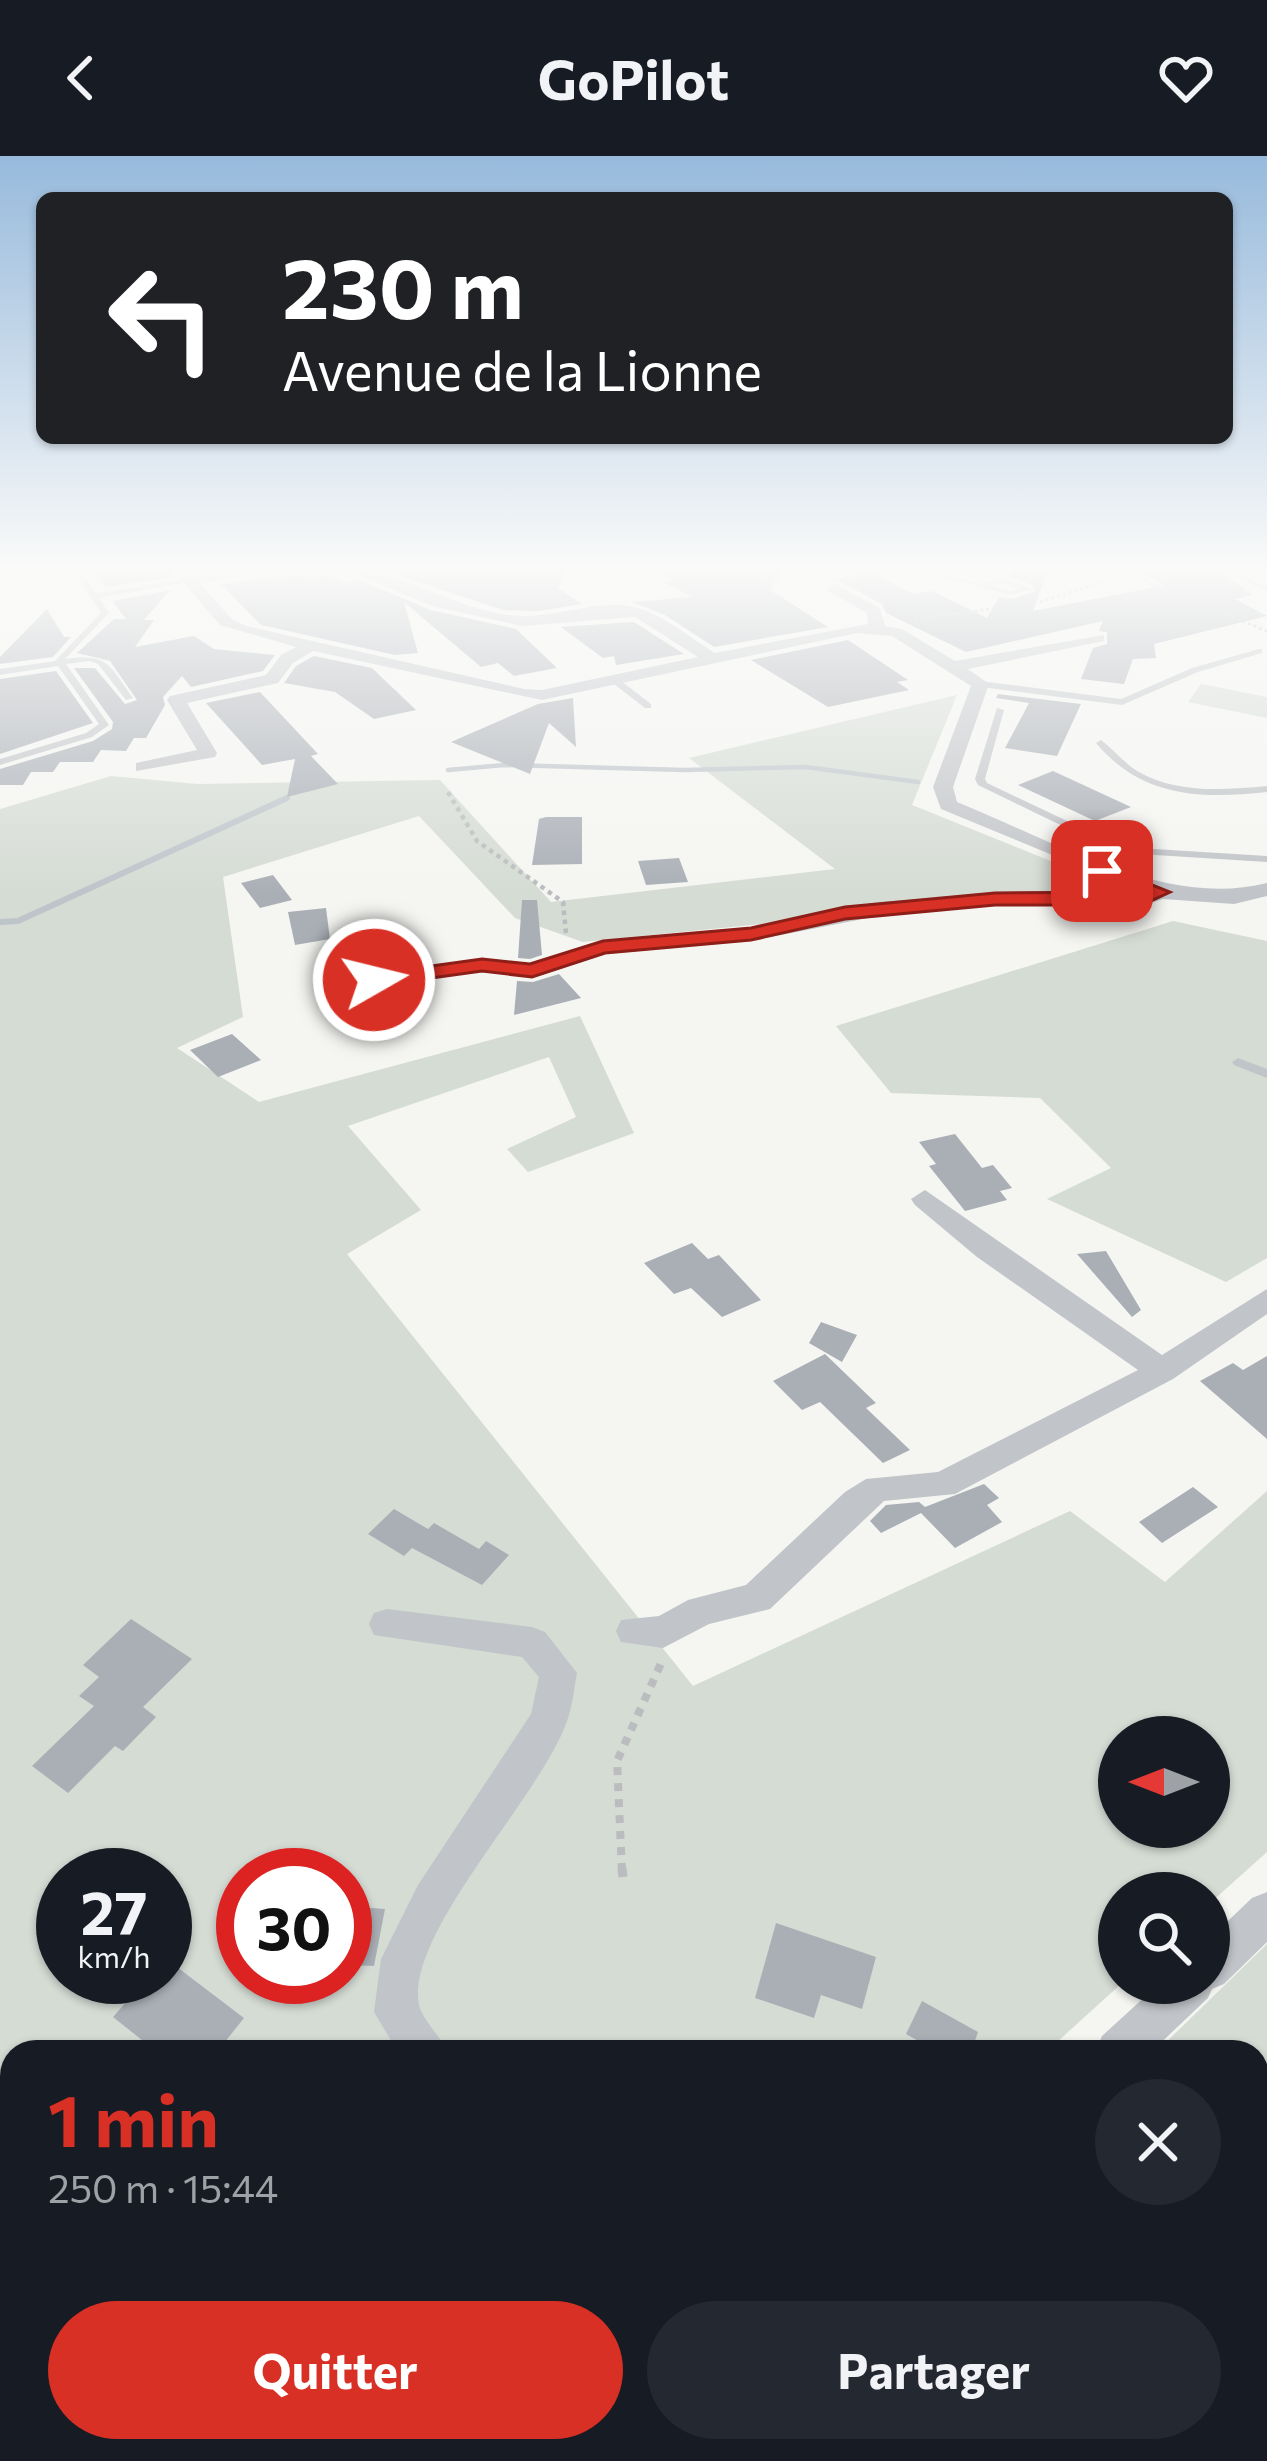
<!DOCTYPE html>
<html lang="fr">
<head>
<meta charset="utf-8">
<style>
	:root { --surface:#171b24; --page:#242831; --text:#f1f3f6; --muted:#9ea1a6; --accent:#d93025 }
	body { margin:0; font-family:Commissioner,sans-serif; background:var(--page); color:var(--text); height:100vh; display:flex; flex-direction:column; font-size:45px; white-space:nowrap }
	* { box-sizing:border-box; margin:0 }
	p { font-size:39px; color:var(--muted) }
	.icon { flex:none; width:66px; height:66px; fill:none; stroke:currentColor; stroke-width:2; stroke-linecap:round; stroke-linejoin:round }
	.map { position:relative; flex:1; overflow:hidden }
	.sheet { position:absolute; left:0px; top:1884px; width:1269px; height:423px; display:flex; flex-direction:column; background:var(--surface); border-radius:36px 36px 0 0; box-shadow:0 3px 9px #0004 }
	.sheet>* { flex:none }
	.guide { position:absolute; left:36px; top:36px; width:1197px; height:252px; border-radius:18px; box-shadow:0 3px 9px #0004; background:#202124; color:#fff; overflow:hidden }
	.needle { width:78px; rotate:270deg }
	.controls { position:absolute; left:1098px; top:1560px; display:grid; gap:24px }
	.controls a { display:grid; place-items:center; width:132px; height:132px; border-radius:50%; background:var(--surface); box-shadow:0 3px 9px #0004; font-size:60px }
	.speed { position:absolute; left:36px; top:1692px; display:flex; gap:24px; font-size:60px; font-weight:700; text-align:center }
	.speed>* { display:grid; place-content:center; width:156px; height:156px; border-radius:50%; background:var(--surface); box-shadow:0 3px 9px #0004; line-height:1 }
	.speed small { font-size:30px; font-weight:400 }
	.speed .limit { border:18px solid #d22; background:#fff; color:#111 }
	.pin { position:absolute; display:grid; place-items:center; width:102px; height:102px; color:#fff; margin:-51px; border-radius:24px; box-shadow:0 6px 18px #0006 }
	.me { position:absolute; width:132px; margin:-66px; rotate:82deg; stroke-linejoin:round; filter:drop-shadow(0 0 9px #0008) }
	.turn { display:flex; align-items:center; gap:42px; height:252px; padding:0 48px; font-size:54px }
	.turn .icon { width:156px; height:156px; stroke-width:2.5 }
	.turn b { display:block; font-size:84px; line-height:102px }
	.round { display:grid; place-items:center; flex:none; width:126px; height:126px; border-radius:63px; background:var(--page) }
	.head { display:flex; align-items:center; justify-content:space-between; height:204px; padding:0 48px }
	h1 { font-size:72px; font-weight:700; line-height:90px; color:var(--accent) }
	.primary-button { display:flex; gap:24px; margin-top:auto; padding:24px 48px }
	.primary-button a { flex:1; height:138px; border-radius:72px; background:var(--accent); color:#fff; font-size:48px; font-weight:700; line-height:138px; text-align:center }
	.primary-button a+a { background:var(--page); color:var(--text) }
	header { display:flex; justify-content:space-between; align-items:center; height:156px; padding:0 48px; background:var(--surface); font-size:54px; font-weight:700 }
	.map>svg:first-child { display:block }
	.green { fill:#d5dcd4; fill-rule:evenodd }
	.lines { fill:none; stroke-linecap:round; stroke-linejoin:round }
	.stream-far1 { stroke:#bdc4ca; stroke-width:4.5 }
	.stream { stroke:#bdc4ca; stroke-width:6 }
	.building { fill:#aaafb6 }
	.primary-casing { stroke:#b5b7bb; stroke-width:6 }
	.path-far3 { stroke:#bbbcbf; stroke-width:3; stroke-dasharray:3 3; stroke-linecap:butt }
	.path-far2 { stroke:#bbbcbf; stroke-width:4.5; stroke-dasharray:4.5 4.5; stroke-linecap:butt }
	.path-far1 { stroke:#bbbcbf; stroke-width:8; stroke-dasharray:8 8; stroke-linecap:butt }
	.path { stroke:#bbbcbf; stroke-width:9; stroke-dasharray:9 9; stroke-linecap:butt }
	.lane { fill:#c1c4c8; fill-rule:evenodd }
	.street { fill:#c1c4c8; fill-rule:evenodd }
	.primary { fill:#fff; fill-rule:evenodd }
	.route { fill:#d93025; stroke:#8d1f18; stroke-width:3 }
</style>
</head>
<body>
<header><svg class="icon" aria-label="back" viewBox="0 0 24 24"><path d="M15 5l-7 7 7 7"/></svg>GoPilot<svg class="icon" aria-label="heart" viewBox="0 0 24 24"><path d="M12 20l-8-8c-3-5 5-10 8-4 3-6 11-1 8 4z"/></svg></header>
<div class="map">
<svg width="1267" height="2305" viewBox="0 0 1267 2305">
	<rect width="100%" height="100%" fill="#f5f5f2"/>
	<path class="green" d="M1201,528L1267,541V562L1188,546Z
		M957,539L912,649L1118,732L583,786L515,762L419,660L223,721L243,861L177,892L259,946L580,860L634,977L528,1016L507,993L576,961L549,901L348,970L421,1054L347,1098L693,1530L1070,1355L1165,1426L1267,1335V1696L1209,1748V1737H1119L1122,1827L1046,1896H12V2295H502L486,2305H0V653L111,620L197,628L440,624L551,746L835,713L689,602ZM1119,1581H1209V1671H1119ZM63,1719H165V1821H63ZM243,1719H345V1821H243Z
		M1173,765L1267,785V1102L1226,1126L1047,1043L1111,1012L1040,942L891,937L836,870Z
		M1267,1788V1926L1257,1935V1896H1156Z
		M1267,2161V2305H1104L1115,2295H1257V2169Z"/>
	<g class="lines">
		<path class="stream-far1" d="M448,614L504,609L685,614L806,611L918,626"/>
		<path class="stream" d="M0,766L18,765L287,642"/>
	</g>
	<path class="building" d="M93,415H170L173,421L106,431Z
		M412,415H565L558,432L582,448L539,455L503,454L395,418Z
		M655,415H782L770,434L828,471L714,491L665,459L632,446L693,441L663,426L673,424Z
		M1013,415H1048L1033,455L1166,429L1134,415H1221L1252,439L1235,443L1267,460L1154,488L1156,502L1133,503L1124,528L1081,523L1093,492L1107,488V476L1099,475L1103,465L966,496L886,457L882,448L837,424L826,425L872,416L913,438L932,435L987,462L999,441L1012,443L1035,435L1033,429L1010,421Z
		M302,418L306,422L328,418L343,427L359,424L431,454L516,473L557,512L514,520L498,507L481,511L404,446L418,497L395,499L261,469L221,428Z
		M170,434L144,464H154L135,491L194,480L214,493L275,499L263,515L191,531L182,520L163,541L165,549L146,582H134L126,595L101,594L93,606H60L53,616H31L23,629H0V613L93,585L112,573L113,566L74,512H95L125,548L137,544L110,505L77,497L114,463H126L112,445Z
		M47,453L64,481H71L53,501L0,508V501Z
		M634,466L684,498L616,509L614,500L603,502L561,471Z
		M848,484L908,524L897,526L909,534L828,551L751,504Z
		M314,500L372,512L416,554L374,563L335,536L284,527L296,510Z
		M56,515L93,567L0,598V523Z
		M260,536L318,598L311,600L338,628L287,641L295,603L262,609L206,547Z
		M998,538L1081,548L1057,600L1005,592L1029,547L996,542Z
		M573,542L576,591L549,567L530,618L451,586L538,548Z
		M1053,615L1131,651L1095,665L1018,629Z
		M546,661H582V708L532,709L539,663Z
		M679,702L688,726L646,729L638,705Z
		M273,719L292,744L260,752L241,727Z
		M522,744H537L542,799L530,803L518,802Z
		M326,752L330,783L295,789L288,756Z
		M559,818L581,842L514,859L517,825L533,826Z
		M232,878L261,904L218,921L190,894Z
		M955,978L982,1012L993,1009L1012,1032L1000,1035L1007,1044L965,1055L929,1010L936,1008L919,986Z
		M692,1087L708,1103L719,1099L761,1144L722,1161L691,1132L674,1138L644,1107Z
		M1106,1095L1141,1154L1132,1161L1077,1098Z
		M821,1166L857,1179L842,1206L809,1187Z
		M825,1198L876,1247L866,1252L910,1294L883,1307L820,1246L802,1254L773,1225Z
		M1267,1200V1283L1200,1225L1233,1207L1243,1214Z
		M984,1328L999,1342L987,1349L1002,1366L955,1392L921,1357L881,1377L870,1365L886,1349L919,1346L925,1351Z
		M1193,1331L1218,1351L1162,1387L1139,1366Z
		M394,1353L428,1373L434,1367L479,1393L486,1385L509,1399L482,1429L412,1392L404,1400L368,1378Z
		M131,1463L192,1503L143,1551L156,1561L123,1595L115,1590L68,1637L32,1610L94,1550L79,1540L99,1521L83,1509Z
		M345,1750L385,1753L374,1810L345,1809Z
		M776,1767L876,1801L862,1853L821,1839L814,1862L755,1842Z
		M165,1802L244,1862L217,1896H157L113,1861L148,1821H165Z
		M922,1845L978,1876L971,1896H938L906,1878Z"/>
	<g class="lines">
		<g class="primary-casing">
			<path id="primary" d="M1267,2005V2088L1257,2092V2010Z
				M905,2295H1001L997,2305H901Z"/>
		</g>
		<path class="path-far3" d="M1040,446L1126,418L1267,475
			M915,463L997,452"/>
		<path class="path-far2" d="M448,636L477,685L563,746L566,777"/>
		<path class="path-far1" d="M622,1715L617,1605L663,1503"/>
		<path class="path" d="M622,1712L624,1730"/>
		<path class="lane" d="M74,415H82L96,437L189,423L193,425L99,442L109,457L65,503C109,497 109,509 133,542L126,544L98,508L90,505L66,508L109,569L92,581L0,609V603L86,577L99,568L58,510L0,519V513L55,505L101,457Z
			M609,415H641C634,419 616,419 609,415Z
			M920,415H932L983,428L1003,423L1031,433L1011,439ZM1003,427L1019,433L1011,435L990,429Z
			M1225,415H1235L1267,431V436Z
			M1259,493H1262V497L1198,516L1122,549L980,531L976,528L980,525L1121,543L1192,512Z
			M610,521H616L651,548V552H645L610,525Z
			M997,552L1004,554L985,623L987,627L1122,691L1267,700V706L1123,697L1107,717H1099L1098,715L1114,695L978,629L975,623Z
			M1101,584C1113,593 1123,606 1137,615C1176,638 1224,634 1267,630V636C1201,643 1142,642 1096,587Z
			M1238,902L1267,913V922L1234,909L1232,906Z"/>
		<path class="street" d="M174,415H189L193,420L258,415L200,428L232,463L246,470L524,533L542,534L698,501L635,461L522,470L432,450L348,415C407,414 463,460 525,460C562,460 608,440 644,454C669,463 693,484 715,497L868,468L867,457L830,436L827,433L835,428L880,452L885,470L902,473L955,505L1104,479V485L968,513L989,528L953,631L957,646C1052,684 1164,753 1267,727V740L1234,748L1163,743L1142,750L1029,747L878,760L751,785L606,798L532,822L482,816L367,829L363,824L375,817L482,802L530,808L603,784L751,771L878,746L1029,735L1142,736L941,653L933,631L971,530L892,480L857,477L542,544L313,495L293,507L278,527L187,547L217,597L215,601L136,615V607L197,594L167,544L170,540L266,519L281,499L296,491L220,469Z
			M925,1034L1162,1199L1267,1133V1158L1173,1223L955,1338L884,1345L770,1453L709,1468L663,1492L621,1486L616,1475L621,1464L659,1460L688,1444L746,1429L845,1336L866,1323L938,1316L1138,1214L977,1101L915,1049L911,1043Z
			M387,1453L532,1471L545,1476L577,1517C574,1531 573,1548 568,1562C544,1638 405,1776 419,1849C422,1863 441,1881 448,1896H398L374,1856L381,1803L418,1729L531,1558L539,1521L522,1501L374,1479L369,1468L374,1457Z
			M1267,1736V1786L1224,1828L1212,1833L1208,1842L1151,1896H1095L1102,1880L1160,1827H1209V1783L1252,1742Z
			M411,2295H465L461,2305H407Z
			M583,2295H647L643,2305H579Z"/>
		<use href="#primary" class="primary"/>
	</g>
	<linearGradient id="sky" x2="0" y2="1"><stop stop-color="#97badc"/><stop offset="0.56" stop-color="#fafaf9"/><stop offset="1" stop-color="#fafaf9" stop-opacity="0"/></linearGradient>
	<rect width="1267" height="738" fill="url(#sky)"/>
	<path class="route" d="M1102,709L1170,736L1142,749H995L845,763L751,784L605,797L532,821L482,815L374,830L364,824L374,818L482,803L530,808L603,785L751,772L845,751L995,737L1142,736L1096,719L1093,715Z"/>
</svg>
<div class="controls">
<a><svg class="needle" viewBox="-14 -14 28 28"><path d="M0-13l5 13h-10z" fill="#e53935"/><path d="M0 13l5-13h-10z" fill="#9ea1a6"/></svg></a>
<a><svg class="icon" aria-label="search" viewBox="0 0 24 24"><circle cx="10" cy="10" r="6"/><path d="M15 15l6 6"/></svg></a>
</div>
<div class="speed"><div>27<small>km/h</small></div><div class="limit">30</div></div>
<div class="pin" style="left:1102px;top:715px;background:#d93025"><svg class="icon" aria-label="arrive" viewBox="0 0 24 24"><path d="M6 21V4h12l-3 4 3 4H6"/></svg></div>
<svg class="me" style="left:374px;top:824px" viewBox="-20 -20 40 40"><circle r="17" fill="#d93025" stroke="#fff" stroke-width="3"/><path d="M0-11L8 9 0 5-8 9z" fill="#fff"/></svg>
<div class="guide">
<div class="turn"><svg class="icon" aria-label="left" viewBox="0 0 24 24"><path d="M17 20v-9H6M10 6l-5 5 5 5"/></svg><div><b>230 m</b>Avenue de la Lionne</div></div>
</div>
<section class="sheet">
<div class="head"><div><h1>1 min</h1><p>250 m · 15:44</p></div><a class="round"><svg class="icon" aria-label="close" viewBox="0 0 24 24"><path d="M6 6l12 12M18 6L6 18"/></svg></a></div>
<div class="primary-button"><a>Quitter</a><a>Partager</a></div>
</section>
</div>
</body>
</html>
